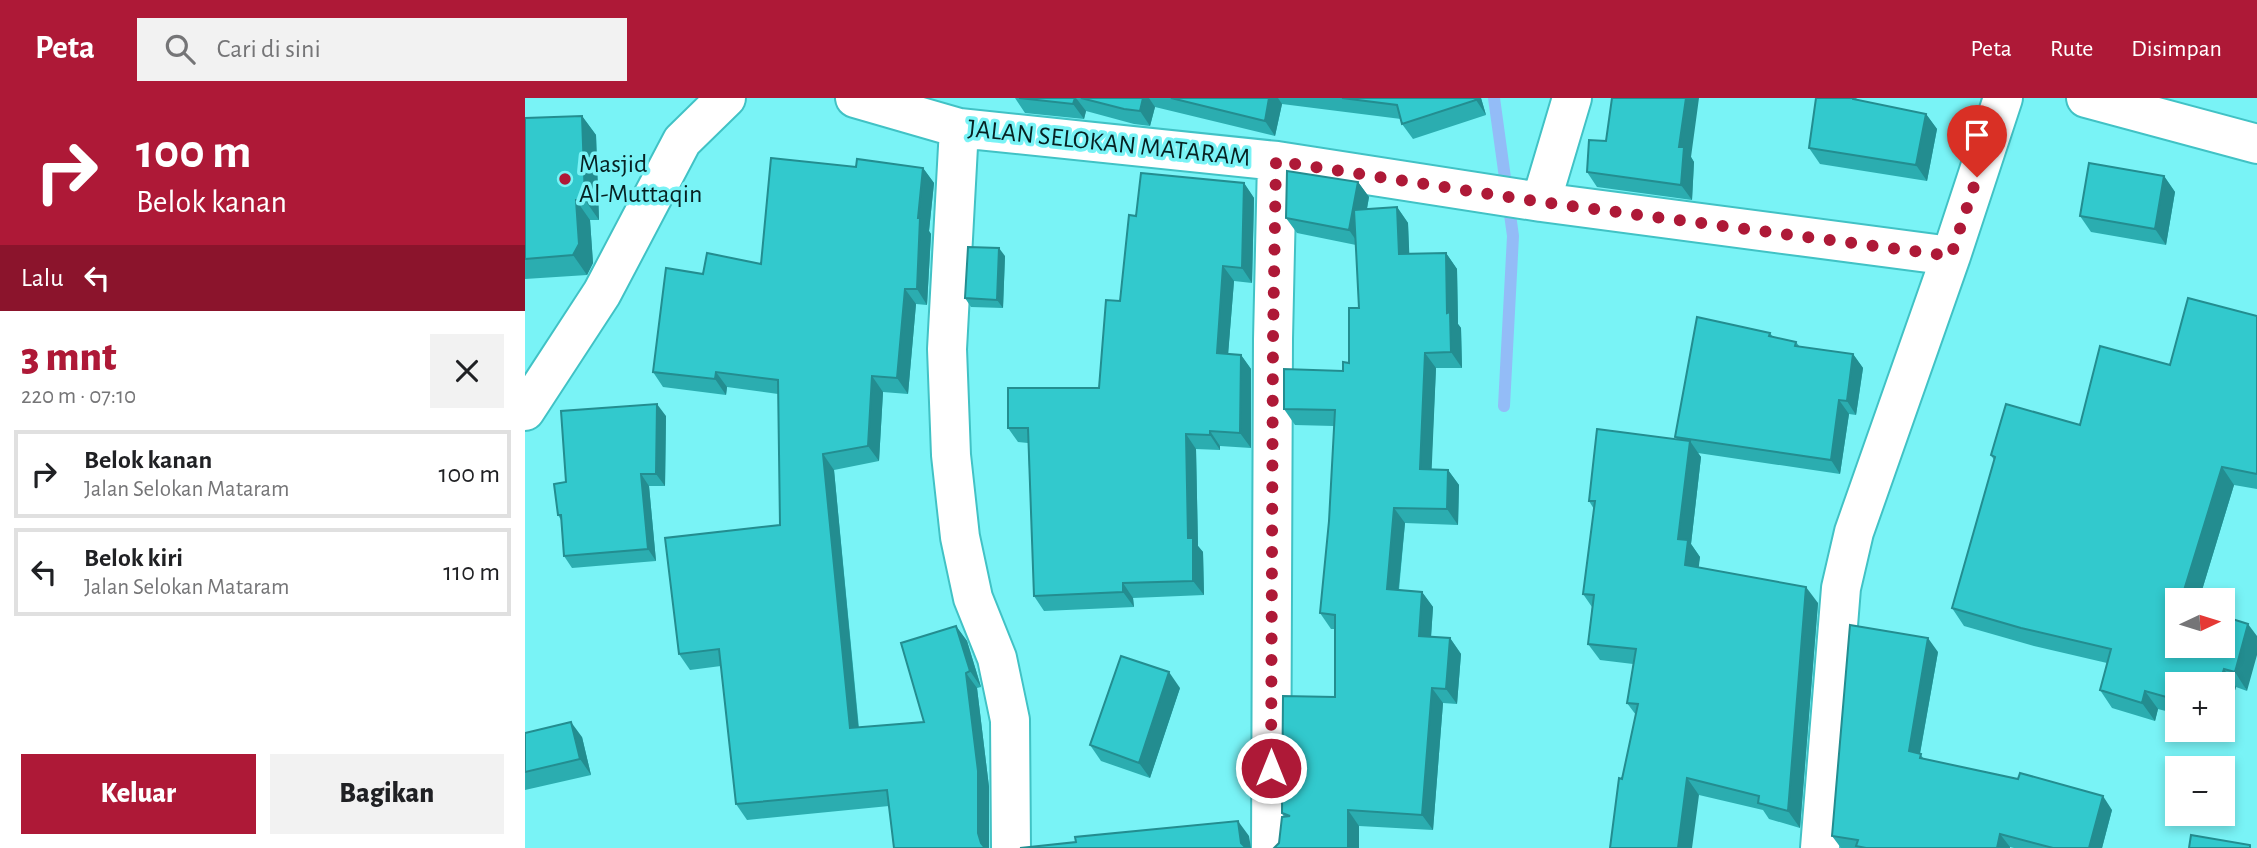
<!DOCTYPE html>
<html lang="id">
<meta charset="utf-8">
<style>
body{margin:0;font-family:"Alegreya Sans",sans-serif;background:#f2f2f2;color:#202124;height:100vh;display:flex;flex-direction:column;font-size:26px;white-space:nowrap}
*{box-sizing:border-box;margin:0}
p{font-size:23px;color:#757577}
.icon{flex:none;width:38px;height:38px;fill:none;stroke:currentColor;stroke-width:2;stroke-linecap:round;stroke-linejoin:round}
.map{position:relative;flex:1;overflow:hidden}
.panel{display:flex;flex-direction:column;background:#fff;width:525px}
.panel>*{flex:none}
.hud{background:#ae1937;color:#fff;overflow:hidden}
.needle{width:46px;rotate:86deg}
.controls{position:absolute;left:1640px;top:490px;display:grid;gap:14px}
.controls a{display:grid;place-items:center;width:70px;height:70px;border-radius:0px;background:#fff;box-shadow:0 4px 10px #0003;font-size:35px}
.pin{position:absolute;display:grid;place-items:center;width:60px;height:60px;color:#fff;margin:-72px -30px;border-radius:50% 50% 50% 0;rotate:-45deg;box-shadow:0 0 7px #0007}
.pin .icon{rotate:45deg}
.me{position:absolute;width:77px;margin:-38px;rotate:0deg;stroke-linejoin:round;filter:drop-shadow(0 0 5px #0008)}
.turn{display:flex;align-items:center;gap:24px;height:147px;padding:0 21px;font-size:32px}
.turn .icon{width:91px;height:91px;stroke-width:2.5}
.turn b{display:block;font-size:49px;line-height:60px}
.then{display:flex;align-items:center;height:66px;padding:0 21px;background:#0003;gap:14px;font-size:26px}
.round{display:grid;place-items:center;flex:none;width:74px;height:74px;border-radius:0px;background:#f2f2f2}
.summary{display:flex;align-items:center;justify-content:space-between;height:119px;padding:0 21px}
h1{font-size:42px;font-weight:800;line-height:52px;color:#ae1937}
.action{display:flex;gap:14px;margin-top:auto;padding:14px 21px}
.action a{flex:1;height:80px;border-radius:0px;background:#ae1937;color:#fff;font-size:28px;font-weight:800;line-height:80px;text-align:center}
.action a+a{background:#f2f2f2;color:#202124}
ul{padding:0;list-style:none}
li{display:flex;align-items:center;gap:21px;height:88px;margin:0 14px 10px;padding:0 7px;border:4px solid #e0e0e0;border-radius:0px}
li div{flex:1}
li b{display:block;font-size:26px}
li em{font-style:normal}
header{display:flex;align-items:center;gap:42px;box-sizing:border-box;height:98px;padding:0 35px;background:#ae1937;color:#fff}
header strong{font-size:33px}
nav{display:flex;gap:38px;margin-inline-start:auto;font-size:24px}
.search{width:490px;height:63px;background:#f2f2f2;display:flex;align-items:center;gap:18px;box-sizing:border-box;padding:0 24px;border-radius:0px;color:#757577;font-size:26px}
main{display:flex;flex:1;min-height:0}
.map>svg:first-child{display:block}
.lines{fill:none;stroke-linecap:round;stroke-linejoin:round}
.stream{stroke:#93bcf7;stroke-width:12}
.minor-casing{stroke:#41c2c5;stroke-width:42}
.minor{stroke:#fff;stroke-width:38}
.wall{fill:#2badb0}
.shaded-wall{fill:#238d90}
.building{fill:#32c9cd;stroke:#238d90;stroke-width:2}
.route{stroke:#ae1937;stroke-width:12;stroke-dasharray:0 21.6}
.poi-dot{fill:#ae1937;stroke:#79f3f6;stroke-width:2.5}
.labels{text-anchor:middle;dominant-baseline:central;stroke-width:7;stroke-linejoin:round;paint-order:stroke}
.street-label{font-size:26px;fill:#062122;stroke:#79f3f6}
.poi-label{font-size:26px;fill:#062122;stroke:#79f3f6;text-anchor:start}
</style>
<header>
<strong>Peta</strong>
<div class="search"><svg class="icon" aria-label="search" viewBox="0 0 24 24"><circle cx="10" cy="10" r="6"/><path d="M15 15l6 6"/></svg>Cari di sini</div>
<nav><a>Peta</a><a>Rute</a><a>Disimpan</a></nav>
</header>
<main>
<section class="panel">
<div class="hud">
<div class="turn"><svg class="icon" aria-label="right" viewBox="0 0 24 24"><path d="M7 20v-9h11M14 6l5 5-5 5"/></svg><div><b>100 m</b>Belok kanan</div></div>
<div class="then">Lalu<svg class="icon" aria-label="left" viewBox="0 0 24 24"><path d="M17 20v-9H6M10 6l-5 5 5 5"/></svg></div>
</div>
<div class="summary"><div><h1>3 mnt</h1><p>220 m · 07:10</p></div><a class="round"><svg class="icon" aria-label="close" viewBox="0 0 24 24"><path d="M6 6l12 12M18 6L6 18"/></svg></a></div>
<ul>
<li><svg class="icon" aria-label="right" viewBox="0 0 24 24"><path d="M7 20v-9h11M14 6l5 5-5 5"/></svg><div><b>Belok kanan</b><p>Jalan Selokan Mataram</p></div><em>100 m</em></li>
<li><svg class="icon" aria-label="left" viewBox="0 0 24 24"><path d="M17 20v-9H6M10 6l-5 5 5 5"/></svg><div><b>Belok kiri</b><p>Jalan Selokan Mataram</p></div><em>110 m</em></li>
</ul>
<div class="action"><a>Keluar</a><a>Bagikan</a></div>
</section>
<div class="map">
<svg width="1732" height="750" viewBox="0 0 1732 750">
<rect width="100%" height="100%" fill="#79f3f6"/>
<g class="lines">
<path class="stream" d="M969,0L988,138L979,308"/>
<defs>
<path id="minor" d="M330,0L434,30L752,63L1016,104L1426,158L1478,0
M1561,0L1732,46
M434,30L422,251L426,357L435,439L448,500L472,560L485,622L486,750
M1016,104L1047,0
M0,313L77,195L157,43L201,0
M746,750L748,241L752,63
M1295,750L1316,490L1329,434L1426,158"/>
</defs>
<use href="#minor" class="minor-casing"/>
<use href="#minor" class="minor"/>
</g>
<path class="wall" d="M490,0H956L961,17L888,41L877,26L876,21L757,6L750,38L630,9L625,28L609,26L561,13L559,21L500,15Z
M1291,0H1331L1333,2L1401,16L1412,31L1402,83L1295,66L1284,50Z
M57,18L71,37L74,122H65L68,165L62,177L0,181V20Z
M1081,43L1166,59L1169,64L1167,102L1072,89L1062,74Z
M331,69L398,70L409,85L404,133L406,136L402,207L391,206L383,296L358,294L354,363L309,372L334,630L399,624L431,528L442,543L456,589L452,590L464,689V750H369L364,708L222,722L211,706L196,568L165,572L154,556L255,427L253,296L202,289L201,297L138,289L128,274L178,176L236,166Z
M1639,78L1650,94L1641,147L1566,134L1555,118Z
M833,84L844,99L842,111L872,109L883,125L884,156L921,155L932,171L933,226L936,230L937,270H911L906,372H923L934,387L933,427L880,425L874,492L897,494L908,509L906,539L925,540L936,556L932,606L918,605L908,732L834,728L754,745L759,719L757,715L810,599V531H806L795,515L804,423L809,328L770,327L759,311L818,273L824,265L834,210L831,147L772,135L761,120Z
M719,85L729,100L727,185L709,183L703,256L716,257L726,271V350L695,348V352L671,351L673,448L678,454L679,497L608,500L609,509L519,513L509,498L503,345L493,344L483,330L574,290L595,203L611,118Z
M480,158L478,210L446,209L440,200Z
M1732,218V391L1709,387L1674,502H1652L1698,548L1722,593L1711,589L1699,630H1698V586H1652V616L1633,611L1630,623L1587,610L1575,592L1582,565L1509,548L1439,528L1427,510L1469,362L1466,357L1555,327L1645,267Z
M1245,235L1248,239L1271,244L1275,249L1328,256L1338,270L1331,317L1324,316L1315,376L1173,355L1176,359L1166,446L1175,459L1173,469L1293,505L1275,730L1244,721L1238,712L1174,697L1097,681L1111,617L1102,605L1108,566L1075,562L1063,546L1067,509L1058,496L1069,411L1064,403L1152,341L1150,339Z
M141,318L140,388H124L131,463L47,470L39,458L36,422L33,417L41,384Z
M1413,554L1395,656L1399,661L1587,712L1577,750H1489L1485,749V750H1316L1307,738Z
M655,590L625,680L576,663L565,647Z
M0,635L57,639L66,677L0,692Z"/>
<path class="shaded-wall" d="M550,0H551L561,13L559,21L548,6Z
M618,0H624L630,9L625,28L615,13Z
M744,0H753L757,6L750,38L740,23Z
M950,0H956L961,17L951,2Z
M1161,0H1174L1166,59L1169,64L1167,102L1156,87L1154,49Z
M1401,16L1412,31L1402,83L1391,67Z
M57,18L71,37L74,122L60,102Z
M398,70L409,85L404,133L406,136L402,207L392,191L393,120Z
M1639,78L1650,94L1641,147L1630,131Z
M833,84L844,99L835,148L824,132Z
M719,85L729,100L727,185L717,170Z
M51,102L65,122L68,165L62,177L48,157Z
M872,109L883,125L885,172L874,156Z
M474,150L480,158L478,210L472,202Z
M921,155L932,171L933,226L936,230L937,270L926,254L922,215Z
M698,168L709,183L702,270L692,255Z
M380,191L391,206L383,296L372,280Z
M900,255L911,270L906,387L895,371Z
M1328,256L1338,270L1331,317L1322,303Z
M716,257L726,271V350L715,335Z
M191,274L202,289L201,297L190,281Z
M347,278L358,294L354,363L343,348Z
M1314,302L1324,316L1315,376L1306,362Z
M132,306L141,318L140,388L131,376Z
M685,333L695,348V352L685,337Z
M661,336L671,351L673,448L678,454L679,497L668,483L663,440Z
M1165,343L1176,359L1166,446L1175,459L1172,483L1160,467L1153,441Z
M298,356L309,372L335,646L325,630Z
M1697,369L1709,387L1674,502H1656Z
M923,372L934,387L933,427L922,411Z
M116,376L124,388L131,463L123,451Z
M869,410L880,425L872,506L862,491Z
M598,485L608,500L609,509L598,494Z
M1281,489L1293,505L1275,730L1263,713Z
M897,494L908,509L905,554L894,538Z
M1723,526L1732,538V557L1722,593L1710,574Z
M431,528L442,543L456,589L445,573Z
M925,540L936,556L932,606L921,591Z
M1403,540L1413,554L1393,666L1384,653Z
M1699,571L1711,589L1699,630L1698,628V586H1694Z
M644,574L655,590L625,680L614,665Z
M441,575L452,590L464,689V750H460L456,745L453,735Z
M907,590L918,605L908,732L897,717Z
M1620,593L1633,611L1630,623L1617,605Z
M46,624L57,639L66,677L55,661Z
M1162,680L1174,697L1167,750H1153Z
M1578,698L1587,712L1577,750H1564Z
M823,712L834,728V750H823Z
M713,723L724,738L726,750H720L716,745Z
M1475,736L1485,749V750H1472Z"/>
<path class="building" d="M494,0H550L548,6Z
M556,0H618L615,13L599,11Z
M646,0H744L740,23Z
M817,0H950L951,2L877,26L872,7Z
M1087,0H1161L1154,49H1159L1156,87L1062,74L1064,42L1081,43Z
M1291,0H1328V1L1401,16L1391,67L1284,50Z
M57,18L60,102H51L54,146L48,157L0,161V20Z
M246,60L331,69L332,61L398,70L393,120H395L392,191H380L372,280L347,278L343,348L298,356L325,630L399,624L376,545L431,528L445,573L441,575L453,673V735L456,745L460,750H369L362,692L211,706L194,551L154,556L140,440L255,427L253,282L191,274L190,281L128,274L141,170L178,176L182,155L236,166Z
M1564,65L1639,78L1630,131L1555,118Z
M762,73L833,84L824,132L761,120Z
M616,75L719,85L717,170L698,168L692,255L716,257L715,335L685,333V337L661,336L663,440H668V483L598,485V494L509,498L503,330H483V290H574L581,202L595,203L604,117L611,118Z
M872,109L874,156L921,155L922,215L925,214L926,254L900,255L895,371L923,372L922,411L869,410L862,491L897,494L894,538L925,540L921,591L907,590L897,717L823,712V750H749L754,745L757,719L765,718L757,715L758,598L810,599V517L795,515L804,423L810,312L759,311V271L818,273V264L824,265V210H834L829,112Z
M443,149L474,150L472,202L440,200Z
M1663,200L1732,218V376L1697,369L1656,502H1652V548H1698V518L1723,526L1710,574L1699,571L1694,586H1652V602L1620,593L1617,605L1575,592L1586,551L1496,530L1427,510L1470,359L1466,357L1481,306L1555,327L1575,248L1645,267Z
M1172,219L1245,235L1244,238L1271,244L1270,248L1328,256L1322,303L1314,302L1306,362L1150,339Z
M132,306L131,376H116L123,451L39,458L36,417H33L29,386L41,384L36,313Z
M1072,331L1165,343L1153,441L1163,442L1160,467L1281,489L1263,713L1233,705L1234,698L1162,680L1153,750H1085L1094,680L1097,681L1113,606L1102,605L1111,551L1063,546L1069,497L1058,496L1070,403H1064Z
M1325,527L1403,540L1384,653L1396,656L1395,660L1493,681L1495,675L1578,698L1564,750H1528L1475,736L1472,750H1341L1331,748L1333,742L1307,738Z
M596,558L644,574L614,665L565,647Z
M46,624L55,661L0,674V635Z
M713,723L716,745L721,750H495L551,744L550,739Z
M1666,737L1725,747V750H1664Z"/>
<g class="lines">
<path class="route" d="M746,670L748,241L751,63L1016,104L1426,158L1452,79"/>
</g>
<circle class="poi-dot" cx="40" cy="81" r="7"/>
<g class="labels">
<g class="street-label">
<text transform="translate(584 45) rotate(6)">JALAN SELOKAN MATARAM</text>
</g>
<g class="poi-label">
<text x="54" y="66">Masjid<tspan x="54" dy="30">Al-Muttaqin</tspan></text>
</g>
</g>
</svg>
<div class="controls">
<a><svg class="needle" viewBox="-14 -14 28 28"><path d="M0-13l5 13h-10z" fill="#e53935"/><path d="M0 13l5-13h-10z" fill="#757577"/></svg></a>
<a>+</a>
<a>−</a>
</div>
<div class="pin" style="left:1452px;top:79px;background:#d93025"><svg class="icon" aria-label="arrive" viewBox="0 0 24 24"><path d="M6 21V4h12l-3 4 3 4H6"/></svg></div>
<svg class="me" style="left:746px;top:670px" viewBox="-20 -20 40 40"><circle r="17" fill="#ae1937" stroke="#fff" stroke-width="3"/><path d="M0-11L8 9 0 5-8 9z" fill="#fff"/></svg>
</div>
</main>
